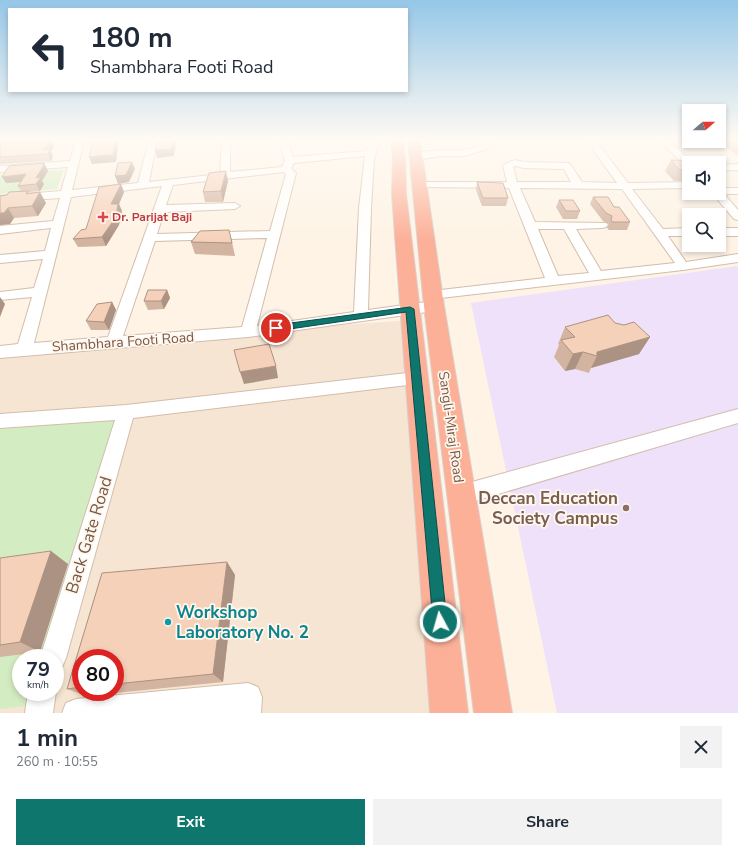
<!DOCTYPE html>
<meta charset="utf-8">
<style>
body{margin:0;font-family:"Nunito Sans",sans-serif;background:#f2f2f3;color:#1f2937;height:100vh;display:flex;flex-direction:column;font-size:15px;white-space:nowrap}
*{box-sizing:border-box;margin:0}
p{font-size:13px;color:#747a83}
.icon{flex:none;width:22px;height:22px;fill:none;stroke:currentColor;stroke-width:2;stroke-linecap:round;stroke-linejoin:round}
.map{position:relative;height:713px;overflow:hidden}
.side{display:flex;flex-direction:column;background:#fff;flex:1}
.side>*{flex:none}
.top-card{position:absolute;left:8px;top:8px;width:400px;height:84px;border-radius:0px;box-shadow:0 2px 6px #0003;background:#fff;color:#1f2937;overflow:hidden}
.needle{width:26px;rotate:70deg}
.controls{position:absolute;left:682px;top:104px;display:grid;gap:8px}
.controls a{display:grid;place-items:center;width:44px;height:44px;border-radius:0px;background:#fff;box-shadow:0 2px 6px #0003;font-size:20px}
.speed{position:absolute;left:12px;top:649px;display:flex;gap:8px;font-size:20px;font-weight:700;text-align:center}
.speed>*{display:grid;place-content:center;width:52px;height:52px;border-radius:50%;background:#fff;box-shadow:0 2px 6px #0003;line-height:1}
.speed small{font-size:10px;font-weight:400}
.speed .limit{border:6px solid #d22;background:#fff;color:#111}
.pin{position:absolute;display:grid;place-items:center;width:34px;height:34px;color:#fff;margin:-17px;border:2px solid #fff;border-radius:50%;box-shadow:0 1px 4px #0007}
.me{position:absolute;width:44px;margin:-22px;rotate:354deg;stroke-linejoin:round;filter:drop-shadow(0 0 3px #0008)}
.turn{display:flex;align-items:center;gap:14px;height:84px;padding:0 16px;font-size:18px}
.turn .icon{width:52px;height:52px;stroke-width:2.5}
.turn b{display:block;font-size:28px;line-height:34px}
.round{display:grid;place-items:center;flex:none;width:42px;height:42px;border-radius:0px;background:#f2f2f3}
.summary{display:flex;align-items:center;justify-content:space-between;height:68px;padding:0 16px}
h1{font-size:24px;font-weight:700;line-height:30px}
.cta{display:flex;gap:8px;margin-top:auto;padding:8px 16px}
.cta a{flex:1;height:46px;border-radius:0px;background:#0f766e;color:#fff;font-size:16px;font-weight:700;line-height:46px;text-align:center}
.cta a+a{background:#f2f2f3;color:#1f2937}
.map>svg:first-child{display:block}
.residential{fill:#f6e5d2;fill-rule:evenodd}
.education{fill:#f0e1fa}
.green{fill:#d4ecc2}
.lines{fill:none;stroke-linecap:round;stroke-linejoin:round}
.minor-casing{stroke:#d2bdac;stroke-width:2}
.major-casing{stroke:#d9d0cc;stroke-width:2}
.highway-casing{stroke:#d9d0cc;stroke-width:2}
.minor{fill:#fff;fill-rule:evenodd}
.major{fill:#ffd79a;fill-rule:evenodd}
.highway{fill:#fcb098;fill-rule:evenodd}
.wall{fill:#d3b4a0;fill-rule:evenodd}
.shaded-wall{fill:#ac9282}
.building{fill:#f5d1ba;stroke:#ac9282}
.route{fill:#0f766e;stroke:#0a4d48}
.health-dot{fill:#e0444e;stroke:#fff7ec;stroke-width:1.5}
.education-dot{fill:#8d6e63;stroke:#fff7ec;stroke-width:1.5}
.culture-dot{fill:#0f9aa8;stroke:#fff7ec;stroke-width:1.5}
.labels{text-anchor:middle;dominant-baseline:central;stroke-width:3.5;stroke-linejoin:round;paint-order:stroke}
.far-health-label{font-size:12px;font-weight:bold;fill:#be3a42;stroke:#fff7ec;text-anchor:start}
.street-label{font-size:14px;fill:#785848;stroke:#fff7ec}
.near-education-label{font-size:17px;font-weight:bold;fill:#785e54;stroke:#fff7ec;text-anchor:end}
.near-street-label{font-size:17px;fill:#785848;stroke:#fff7ec}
.near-culture-label{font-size:17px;font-weight:bold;fill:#0d838f;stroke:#fff7ec;text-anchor:start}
</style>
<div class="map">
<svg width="738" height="713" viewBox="0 0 738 713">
<rect width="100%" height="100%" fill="#fef3e5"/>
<path class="residential" d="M411,320L449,713H0V350ZM21,658H55V692H21ZM81,658H115V692H81Z"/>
<path class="education" d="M738,266V713H557L471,303Z"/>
<path class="green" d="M64,170L57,189L0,194V174Z
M115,419L42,658H21V692H31L27,706L0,709V429Z"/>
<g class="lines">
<defs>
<path id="minor" d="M46,140L84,141L72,190L138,183L149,140H157L149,182L220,174L222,140H230V172L282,167L285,160L278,140H287L293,157L367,151L370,140H379L374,160L371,208L368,310L434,301L439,303L441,306L439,309L434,311L248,337L0,358V346L18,344L32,297L0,300V292L34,288L43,259L0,263V255L45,251L51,228L0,234V226L53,221L60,198L0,202V196L61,191L68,167L0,172V166L70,161L75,144L0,149V143ZM365,156L359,208L354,312L257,326L296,173L291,168L294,163ZM284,172L286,174L270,231L157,234L164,212L235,209L240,206L235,203L166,205L173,185ZM162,186L108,337L34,343L71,197ZM267,238L242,327L123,336L155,241Z
M484,140H493L490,148L464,156H440L417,160L412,157C421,148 450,151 462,150C469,150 476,146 483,144Z
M586,140H595L628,183L689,182V188L632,189L663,229L689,228V236H668L686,262L738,254V262L683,270L432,299L427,298L425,295L427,292L432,291L545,278L509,188L418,187L414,186L413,184L414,182H507L503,166L505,164L515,160L523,162L567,163L570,164L582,182L617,183ZM516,166L523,168L564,169L571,182H517L513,167ZM520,188L622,189L675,263L601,271L576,229L602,228L606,227L608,225L606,223L535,222ZM538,229H564L589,273L558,276Z
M659,140H669L692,163H689V168L686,167Z
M738,164V170L719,171V165Z
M719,188H738V194H724L738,210V220L734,219L712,193H719Z
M719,228H738V236H719Z
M416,372L422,374L424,378L422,382L416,384L133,418L66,658L62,667L55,670V658H40L115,420L0,428V414L126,405Z
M738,409V423L461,505L454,502L451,495L454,488L461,485Z
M248,683L258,687L262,697L261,713H62L66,703L76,699Z
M55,691L56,692L53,713H25L28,692H55Z"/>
<path id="major" d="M75,140H93C89,145 79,145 75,140Z"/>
<path id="highway" d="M391,140H403L405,158L406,194L468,713H430L392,194L393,158Z
M408,140H420L444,306L512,713H474L424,306Z"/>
</defs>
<use href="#minor" class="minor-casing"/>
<use href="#major" class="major-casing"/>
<use href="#highway" class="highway-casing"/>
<use href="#minor" class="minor"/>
<use href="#major" class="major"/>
<use href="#highway" class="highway"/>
</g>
<path class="wall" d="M51,140L54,147L51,151L53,156L51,161L0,164V144Z
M719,140H738V156L719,141Z
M671,160L689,163V181H674L665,171Z
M44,163L48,171L42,181L44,184L40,191L29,192V193L46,203L38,216L14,218L10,224L0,225V196L7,195L21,191L18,186L21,182L6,183Z
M228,181L223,202H205L203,192Z
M477,182L508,198L506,206H482L476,190Z
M124,192L119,204L122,211L119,225L106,246L78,247L73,239L86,229Z
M593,197L614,207L630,222L627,230H609L607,228L609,224L603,221L590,204Z
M559,200L580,211L577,219H563L556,207Z
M191,242H232L235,256L195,254Z
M167,290L170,298L164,309L148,310L144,301Z
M112,302L116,310L109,330H91L86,321Z
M615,323L650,337L639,354L591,368L589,373L575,369L565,371L554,357L559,345L558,344L565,327Z
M0,558L68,564L40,652L0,657Z
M227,562L235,575L223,682L86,696L67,689L102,573ZM81,658H115V692H81Z"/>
<path class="shaded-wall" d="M51,140L54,147L51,151L53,156L51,161L48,154L43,150Z
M115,140H119L116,162L92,164L89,157Z
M173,140H175L176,144L174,156L157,158L155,150Z
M132,162L135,169L129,182L118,184L115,176Z
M44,163L48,171L42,181L44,184L40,191L36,184V178Z
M226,171L228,181L223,202L221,191Z
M26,174L30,181L6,183L2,177Z
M121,184L124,192L119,204L122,211L119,225L106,246L102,237L111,204Z
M40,192L46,203L38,216L32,206Z
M8,208L14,218L10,224L0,225V213Z
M167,290L170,298L164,309L161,301Z
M0,297L5,304L0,317Z
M112,302L116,310L109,330L104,322Z
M650,337L639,354L591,368L597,356V352Z
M583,352L575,369L565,371L573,354Z
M276,366L278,378L244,384L240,372Z
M51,551L68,564L40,652L20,642Z
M227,562L235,575L223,682L213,674Z"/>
<path class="building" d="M51,140L43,150L50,149L48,154L0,157V144Z
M93,140H115L113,155L89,157Z
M157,140H173L171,149L155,150Z
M671,160L695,161L698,163H689V169L679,170Z
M132,162L126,175L115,176L118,163Z
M44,163L43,165H44L36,178L41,177L36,184L18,186L26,174L2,177L9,166Z
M226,171L221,191L203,192L209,173Z
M477,182L503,183L508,198H483Z
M121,184L111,204H118L116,217L102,237L73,239L81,230L86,229L99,187Z
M28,191L26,194L40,192L32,206L8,208L4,213H0V196L7,195L9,192Z
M593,197H608L614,207H619L630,222H612L611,220L612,216L606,213Z
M559,200H573L580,211H566Z
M229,230L232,243L191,242L200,231Z
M148,290H167L161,301H144Z
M112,302L104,322L86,321L97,304Z
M608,315L615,323L624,325L634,322L650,337L597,352V356L583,352L573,354L561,340L575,337L565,327Z
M269,344L276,366L240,372L234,350Z
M51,551L20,642L0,645V558Z
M227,562L213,674L115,684V658H81V687L67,689L102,573Z"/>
<linearGradient id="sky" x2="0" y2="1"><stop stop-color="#95c7e8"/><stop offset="0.58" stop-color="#fffaf3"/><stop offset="1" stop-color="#fffaf3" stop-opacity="0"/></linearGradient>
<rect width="738" height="240" fill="url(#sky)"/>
<path class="route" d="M410,307L414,309L447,622L445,627L440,629L435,627L433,622L406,312L276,331L272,328L276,325Z"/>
<path class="health-dot" d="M101 211h4v4h4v4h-4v4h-4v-4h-4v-4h4z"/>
<circle class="education-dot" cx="626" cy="508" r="4"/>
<circle class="culture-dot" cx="168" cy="622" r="4"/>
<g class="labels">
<g class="far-health-label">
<text x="112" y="217">Dr. Parijat Baji</text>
</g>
<g class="street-label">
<text transform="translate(123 342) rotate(-4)">Shambhara Footi Road</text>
<text transform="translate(451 427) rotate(82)">Sangli-Miraj Road</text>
</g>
<g class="near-education-label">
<text x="618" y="498">Deccan Education<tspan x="618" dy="20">Society Campus</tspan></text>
</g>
<g class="near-street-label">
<text transform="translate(89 535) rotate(-73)">Back Gate Road</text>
</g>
<g class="near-culture-label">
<text x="176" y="612">Workshop<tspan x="176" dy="20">Laboratory No. 2</tspan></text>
</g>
</g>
</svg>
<div class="controls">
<a><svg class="needle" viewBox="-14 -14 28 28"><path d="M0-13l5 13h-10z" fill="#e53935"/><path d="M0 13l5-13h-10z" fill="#747a83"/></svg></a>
<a><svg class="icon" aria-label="sound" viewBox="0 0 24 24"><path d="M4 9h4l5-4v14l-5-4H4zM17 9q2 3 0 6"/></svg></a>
<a><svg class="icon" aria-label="search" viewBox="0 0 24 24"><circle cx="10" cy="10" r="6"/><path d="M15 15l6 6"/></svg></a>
</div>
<div class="speed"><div>79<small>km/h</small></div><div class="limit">80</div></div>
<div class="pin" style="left:276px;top:328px;background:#d93025"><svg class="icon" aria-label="arrive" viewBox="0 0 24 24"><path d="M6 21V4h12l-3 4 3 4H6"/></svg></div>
<svg class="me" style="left:440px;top:622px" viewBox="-20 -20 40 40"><circle r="17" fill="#0f766e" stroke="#fff" stroke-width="3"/><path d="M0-11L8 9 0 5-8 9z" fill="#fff"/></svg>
<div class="top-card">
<div class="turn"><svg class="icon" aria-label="left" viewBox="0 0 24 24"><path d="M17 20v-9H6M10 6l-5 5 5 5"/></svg><div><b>180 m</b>Shambhara Footi Road</div></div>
</div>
</div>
<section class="side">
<div class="summary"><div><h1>1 min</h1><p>260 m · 10:55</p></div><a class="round"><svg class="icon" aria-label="close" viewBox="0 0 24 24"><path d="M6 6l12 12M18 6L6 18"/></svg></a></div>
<div class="cta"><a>Exit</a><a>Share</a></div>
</section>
